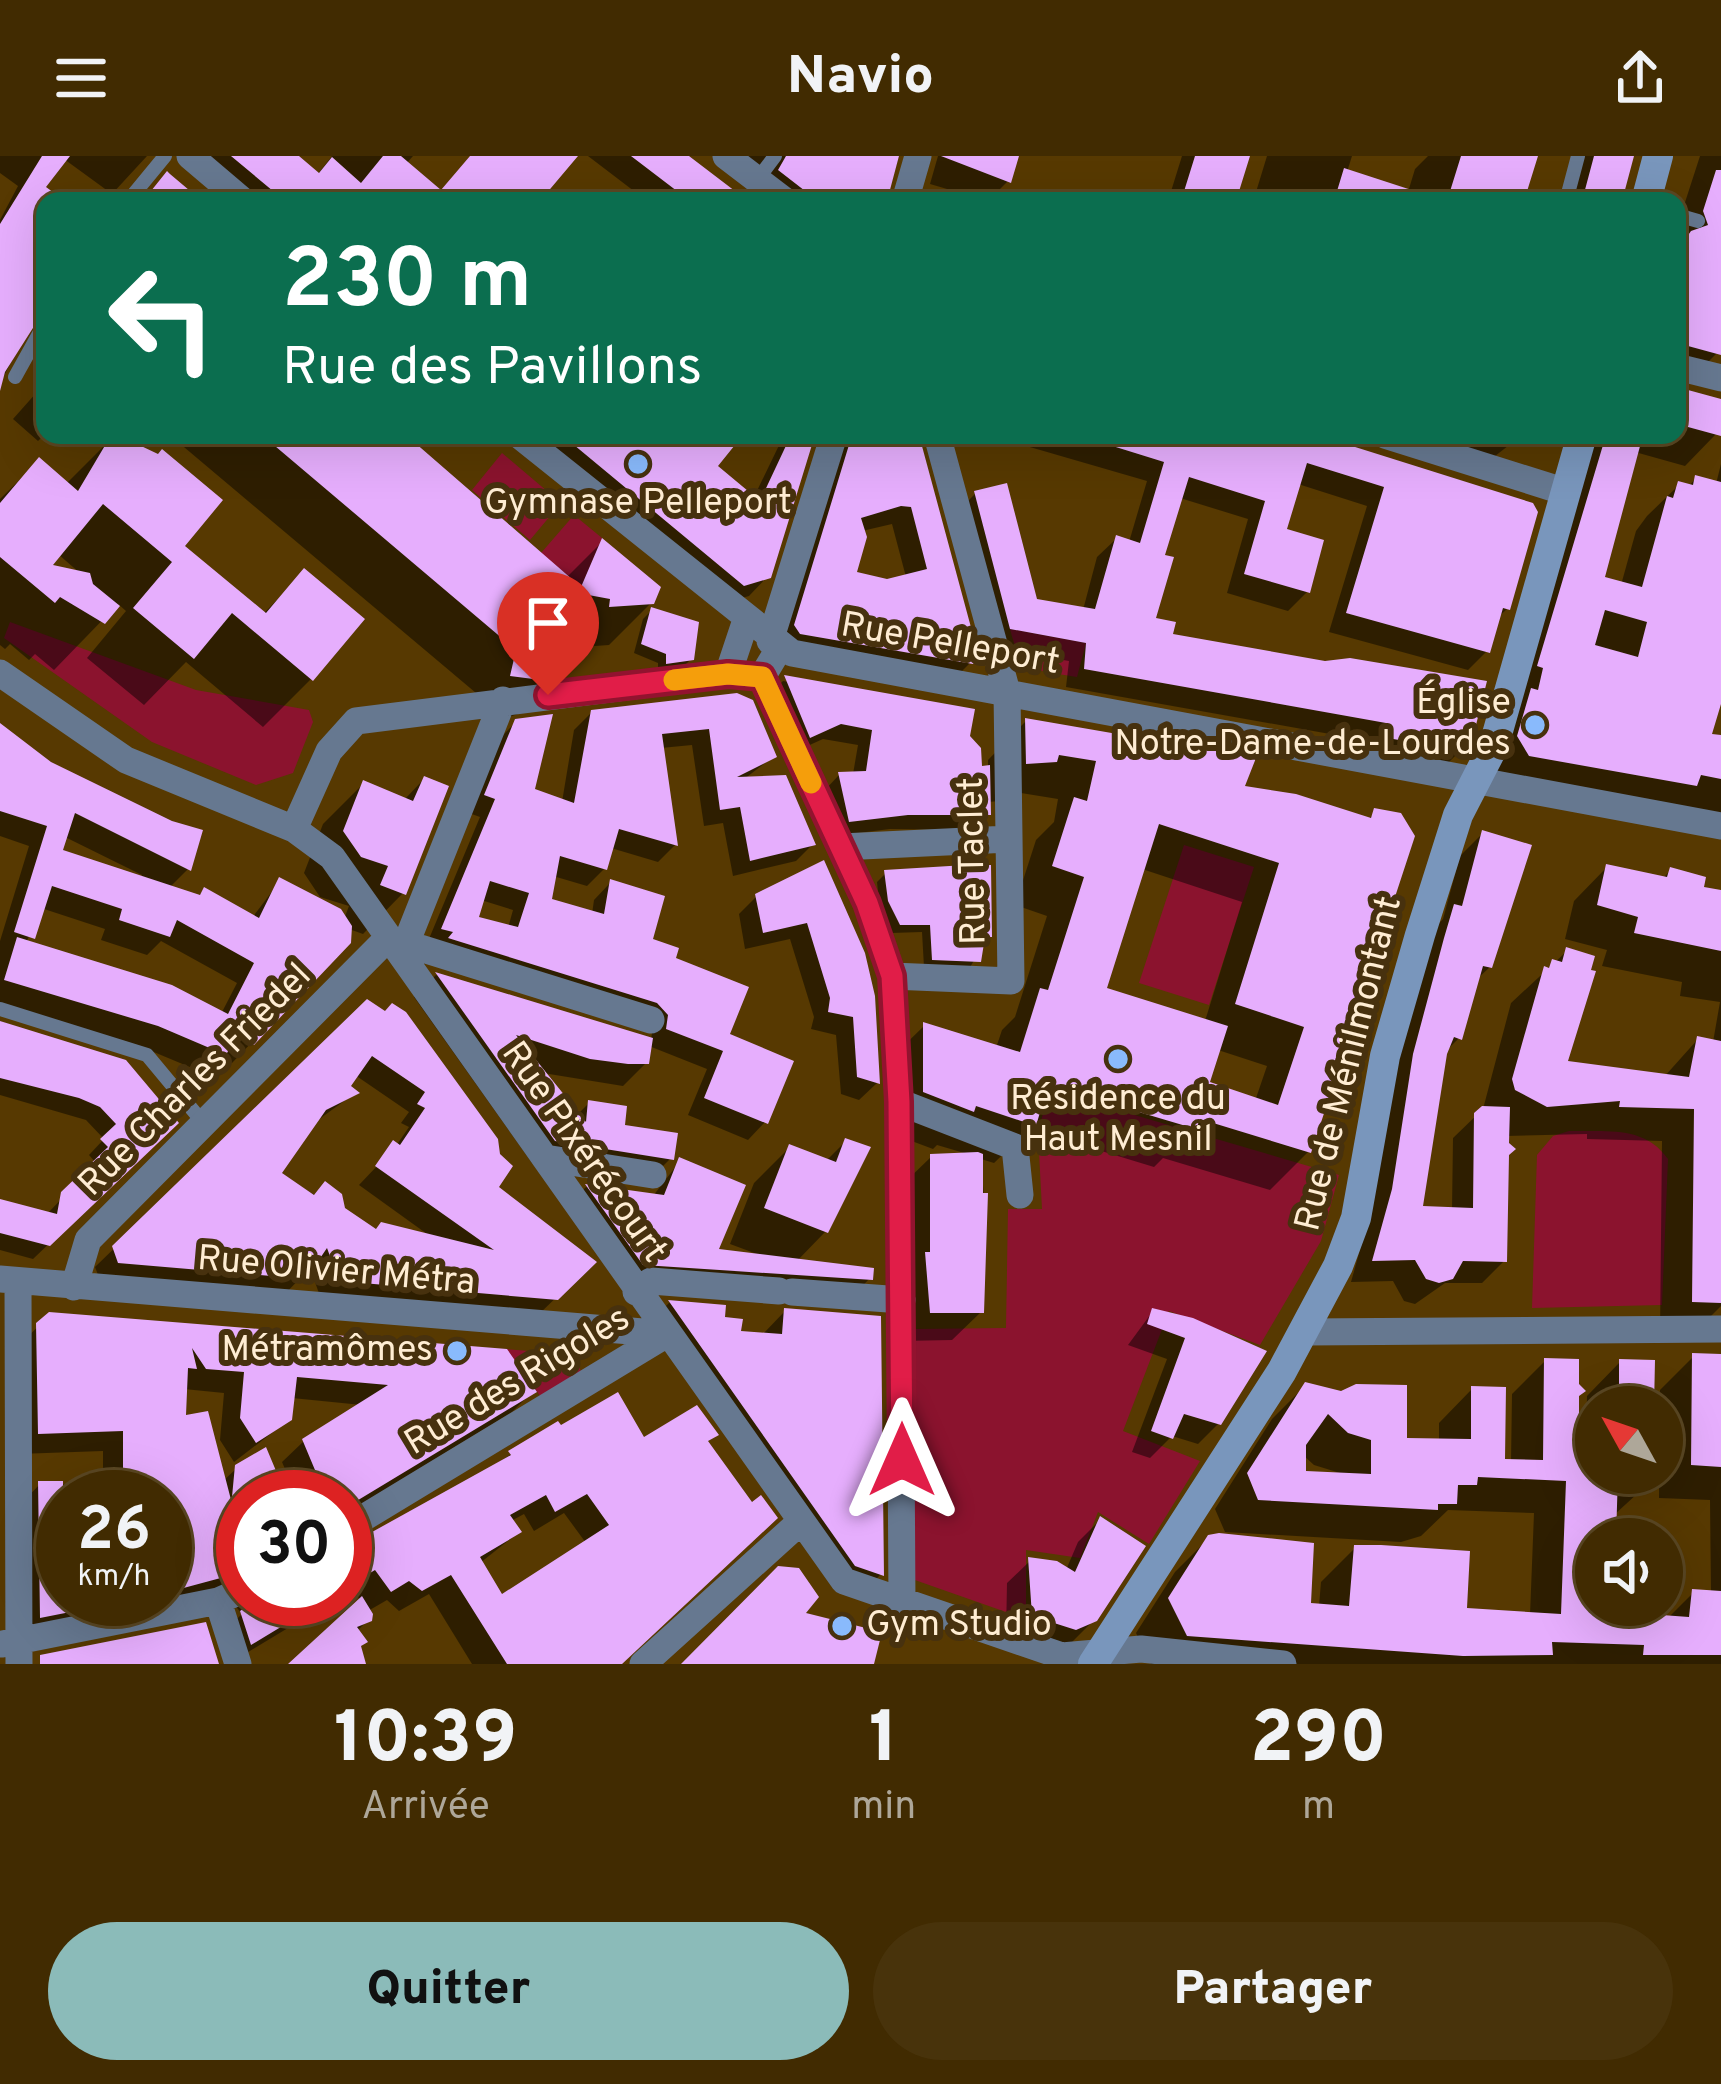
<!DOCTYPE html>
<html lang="fr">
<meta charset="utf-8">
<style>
body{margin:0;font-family:Overpass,sans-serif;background:#48330b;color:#f1f3f6;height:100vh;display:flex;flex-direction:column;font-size:45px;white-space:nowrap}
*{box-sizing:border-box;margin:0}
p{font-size:39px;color:#aea799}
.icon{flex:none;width:66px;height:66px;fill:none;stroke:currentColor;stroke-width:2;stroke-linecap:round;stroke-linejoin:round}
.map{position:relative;height:1508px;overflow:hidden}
.panel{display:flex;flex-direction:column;background:#412b01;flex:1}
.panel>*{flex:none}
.top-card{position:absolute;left:36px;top:36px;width:1650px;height:252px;border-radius:24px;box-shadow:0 12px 48px #0002,0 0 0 3px #5a4723;background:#0b6e4f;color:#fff;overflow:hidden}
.needle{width:78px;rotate:310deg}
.buttons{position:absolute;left:1575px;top:1230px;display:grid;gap:24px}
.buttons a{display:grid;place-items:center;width:108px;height:108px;border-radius:50%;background:#412b01;box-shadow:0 12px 48px #0002,0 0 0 3px #5a4723;font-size:60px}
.speed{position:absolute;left:36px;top:1314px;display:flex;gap:24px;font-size:60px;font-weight:700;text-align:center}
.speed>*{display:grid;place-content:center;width:156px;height:156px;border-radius:50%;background:#412b01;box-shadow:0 12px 48px #0002,0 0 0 3px #5a4723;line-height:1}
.speed small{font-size:30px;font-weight:400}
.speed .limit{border:18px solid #d22;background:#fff;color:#111}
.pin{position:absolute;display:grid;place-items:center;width:102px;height:102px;color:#fff;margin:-123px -51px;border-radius:50% 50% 50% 0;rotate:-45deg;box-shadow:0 0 12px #0007}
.pin .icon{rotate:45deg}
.me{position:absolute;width:132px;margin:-66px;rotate:0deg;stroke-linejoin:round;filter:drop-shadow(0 0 9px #0008)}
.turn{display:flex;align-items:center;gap:42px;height:252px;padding:0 48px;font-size:54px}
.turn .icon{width:156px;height:156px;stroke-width:2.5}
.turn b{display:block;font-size:84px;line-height:102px}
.eta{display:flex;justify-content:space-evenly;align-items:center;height:204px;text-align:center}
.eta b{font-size:72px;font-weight:800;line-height:84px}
.action{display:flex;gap:24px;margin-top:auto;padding:24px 48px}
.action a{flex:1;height:138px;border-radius:72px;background:#8bbbb9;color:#111;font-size:48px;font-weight:800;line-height:138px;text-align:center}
.action a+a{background:#48330b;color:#f1f3f6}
header{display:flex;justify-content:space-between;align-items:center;height:156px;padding:0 48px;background:#412b01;font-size:54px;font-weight:800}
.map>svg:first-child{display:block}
.green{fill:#8b132e}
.shadow{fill:#0007;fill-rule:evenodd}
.building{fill:#e6aefd;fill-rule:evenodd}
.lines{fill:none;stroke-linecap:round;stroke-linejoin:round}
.lane{stroke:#667890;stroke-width:14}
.street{stroke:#667890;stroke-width:27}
.secondary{stroke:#7996bc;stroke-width:30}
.route-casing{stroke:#92132f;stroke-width:30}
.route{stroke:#e11d48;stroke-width:21}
.slow{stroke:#f59e0b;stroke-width:21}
.poi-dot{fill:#89bafc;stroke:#47310e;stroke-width:4.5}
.labels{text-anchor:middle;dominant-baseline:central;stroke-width:12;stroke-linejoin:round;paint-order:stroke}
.poi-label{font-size:36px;fill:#ffedd3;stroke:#47310e}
.street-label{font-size:36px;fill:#ffedd3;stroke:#47310e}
</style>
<header><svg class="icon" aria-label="menu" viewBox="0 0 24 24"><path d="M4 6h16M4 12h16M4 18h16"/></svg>Navio<svg class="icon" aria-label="share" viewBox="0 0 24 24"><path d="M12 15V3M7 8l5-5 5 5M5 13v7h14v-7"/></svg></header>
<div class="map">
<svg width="1721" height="1508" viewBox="0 0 1721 1508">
<rect width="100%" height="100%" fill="#573901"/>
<path class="green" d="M502,297L561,347L530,384L472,334Z
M574,359L602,382L581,431L541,397Z
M10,466L196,534L309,554L313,566L293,617L256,629L152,586L4,482Z
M1010,473L1086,487L1077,521C1035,514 1021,518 1010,473Z
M1184,689L1254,711L1209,849L1139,827Z
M1049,934L1339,1019L1321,1085L1260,1189L1169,1155L1123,1275L1200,1305L1149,1388L1098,1356L1080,1402L1026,1394V1463L912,1423L915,1173L1006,1172L1008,1053H1042L1038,977Z
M1569,975C1606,976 1644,969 1668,1003L1662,1149L1532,1152L1537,999L1553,980Z
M506,1193L576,1199L581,1216L541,1241Z"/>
<path class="shadow" d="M0,0H147L112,38L64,3L42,32L60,45H45V143L0,227V64L18,30L0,17Z
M194,0H295L317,19L332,0H413L406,8L440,37L471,0H574L536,45H246Z
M588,0H684L743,45H647Z
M715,0H899L886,45H774Z
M938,0H1016L1008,25L988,45L930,28Z
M1182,0H1247L1233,45H1168Z
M1267,0H1352L1347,16L1408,36L1415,13L1428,0H1535L1521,45H1284L1256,36Z
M1573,0H1631L1619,45H1561Z
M1700,0H1721V183L1717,197L1679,235L1721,246V261L1716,278L1685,310L1635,296L1601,423L1621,429L1636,375L1647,360L1679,329L1688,331L1696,322L1716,328L1721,308V537L1709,580L1721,582V659L1486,613L1585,279H1677V71Z
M45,227V278L38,285L13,263Z
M67,279H94L84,289Z
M180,279H399L566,422L602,386L652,446L609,489L567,492L561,515L518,558L496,565L476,537L178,286Z
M508,279H739L714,311L753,343L784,279H919L976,501L951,526L781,496L828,284L812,280L768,420L749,440L724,447ZM892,368L906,421L887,426L853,418L862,375Z
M988,279H1307L1531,349L1507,453L1496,463L1487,495L1468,514L1329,476L1367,350L1298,328L1283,375L1307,436L1288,455L1227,437L1248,363L1180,342L1161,400L1152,464L1169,481L1468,587L1448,607L1365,599L1369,585L1066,531L1069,505L992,492L956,357L975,338L1035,446L1083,454L1097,401L1116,383L1129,386L1147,325Z
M1380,279H1522L1481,311Z
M114,280L158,302L180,391L263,458L305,416L311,523L263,571L186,506L144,549L87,502L126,455L118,448L54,514L35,498L29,504L10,488L5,493L0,489V343L39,305L66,328ZM58,398L81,418L48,411Z
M652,454L691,503L682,512L658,515V507L634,497L643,463Z
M783,525L972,555L967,581L979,613H988V604L1026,565L1240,632L1368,664L1376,656L1309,995L1270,1034L1163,1002L1154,1011L1029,973L994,1007L981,1003L985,1055L981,1156L952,1184L902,1185V1029L931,1001L971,999L937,989L933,993L885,975V908L924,870L996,892L1002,874L1015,861L1047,760L1015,749L1036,684L1054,666L1058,643L1021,637L1015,644L987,646L988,658L972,674L890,673L834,680L824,635L839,619L853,618L858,589L823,583L794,596L768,540ZM1142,713L1242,746L1205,865L1104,834ZM1218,894L1267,910L1255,945L1207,928Z
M736,540L774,600L743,624L813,688L796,705L733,720L723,667L704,670L692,589L661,592L675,689L658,706L611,692L604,713L587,730L553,720L548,745L592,758L594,744L611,726L649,785L672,804L726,880L765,966L748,984L688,959L707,913L649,890L646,907L623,930L543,917L577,959L589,947L671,1002L648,1025L532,1007L414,841L436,819L651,884L652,877L640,864L426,790L480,661L469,657L498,584L516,566L531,635L562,646L574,574L592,556ZM481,744L513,754L508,772L475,763Z
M0,571L188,713L169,732L198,741L204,734L252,762L280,725L344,763L349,750L320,741L304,717L323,668L363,628L404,644L424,623L403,737L363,778L349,773L348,786L232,907L220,901L204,917L137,889L0,847V785L29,690L0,680ZM65,681L142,719L140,723L60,696ZM41,752L105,773L101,784L147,799L161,785L237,827L221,858L26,787Z
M1483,677L1490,811L1476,824L1459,882L1444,897L1419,1053L1452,1054L1453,982L1483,953L1511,847L1567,795L1564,908L1664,921L1698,883L1713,886L1720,846L1680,840L1682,826L1602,810L1607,794L1565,783L1574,745L1607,711L1662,723L1671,714L1701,734L1721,738V1150L1692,1179H1660L1662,985L1587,983V978L1506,980L1504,1105L1482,1127H1445L1415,1148L1404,1145L1393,1125L1351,1126L1370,1058L1391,923L1433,774L1443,763L1460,700Z
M822,708L877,927L859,944L841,938L836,879L811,873L814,861L790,783L745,793L739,758L757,740Z
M886,717L989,779L969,813L924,811L922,776L891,777L880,755L877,726Z
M367,847L384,858L495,1032L593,1106L537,1160L321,1143L310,1112L284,1139L100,1124L95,1111ZM355,919L409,956L401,967L409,971L396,990L359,1029L434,1083L376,1076L278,1017L314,967L355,937L347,931Z
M0,865L124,907L175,967L33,1103L0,1094V1046L47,1058L96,1007L89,999L104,983L86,964L0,939Z
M846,985L826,1075L796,1106L870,1122L850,1143L622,1129L567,1050L586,1031L653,1040L680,1005L715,1095L757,1098L730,1088L754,1027L790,991L826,1005Z
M669,1147L723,1152L722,1164L738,1178H763L785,1155L881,1418L859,1441L647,1169Z
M1153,1155L1192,1165L1219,1267L1198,1288L1172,1280L1150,1302L1132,1296L1167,1203L1128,1189Z
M50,1159L533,1235L512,1256L345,1358V1341H297L282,1306L304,1285L362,1249L292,1242L290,1263L234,1306L220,1284L224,1237L184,1233L183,1262L223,1325L237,1312L284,1341H243V1443H336L230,1507L220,1479L242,1458L224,1436L20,1481L19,1350L40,1328L103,1329V1295L18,1298L16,1192ZM63,1341H165V1443H63Z
M1694,1200L1721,1201V1508H1151L1136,1477L1175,1416L1209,1382L1308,1449L1319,1450L1321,1426L1355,1392L1464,1455L1530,1459L1534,1357L1448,1354L1421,1380L1401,1386L1225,1376L1215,1353L1272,1263L1306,1229L1404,1285L1439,1286V1267L1472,1233L1502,1306H1511L1512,1238L1545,1205L1576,1240V1291H1586L1587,1240L1620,1206L1651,1251H1596V1317H1650V1326L1614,1359L1613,1383H1596V1449L1668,1462L1694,1436L1711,1437L1710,1344L1659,1342L1660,1234ZM1303,1299L1314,1309L1340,1317L1303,1318Z
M557,1269L643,1285L715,1278L706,1287L613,1508H472L429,1438L399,1455L387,1444L368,1455L369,1463L357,1475L293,1508L361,1445L352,1433L345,1438V1392L424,1354ZM564,1357L586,1387L501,1442L480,1407L519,1376L511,1365L524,1358L534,1375Z
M1100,1364L1095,1463L1071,1487L1052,1495L1006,1479L1007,1427L1030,1405L1066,1414L1078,1386Z"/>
<path class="building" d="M42,0H70L46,31L65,45H45V153L5,216L0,235V68Z
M231,0H299L319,17L332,1L361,27L383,0H401L441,34L470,0H578L540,45H285Z
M631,0H689L748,45H690Z
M786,0H899L887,45H818L778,14Z
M941,0H1019L1011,27Z
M1195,0H1250L1236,45H1181Z
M1461,0H1538L1524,45H1447Z
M1594,0H1634L1622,45H1582Z
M1344,12L1433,41L1432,45H1334Z
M1716,14H1721V199L1677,187V95L1691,75L1708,69L1703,55Z
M167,15L170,18L202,45H143Z
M1677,231L1721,243V280L1677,268Z
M262,279H406L581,431L602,382L661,431L654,448L609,451L610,443L583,438L564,517L541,524L510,520L516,494Z
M562,279H743L718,310L760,345L791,279H815L771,422L744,430Z
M852,279H919L979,501L973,508L800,478L794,469ZM901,350L911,351L927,413L887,423L857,416L867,381L861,362Z
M1091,279H1317L1533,347L1538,356L1510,454L1503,452L1490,497L1346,457L1384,331L1307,307L1287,373L1324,384L1310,437L1244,418L1265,345L1189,321L1165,399L1174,401L1156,462L1176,466L1173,478L1325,505L1350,502L1487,525L1471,589L1461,595L1382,581L1386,567L1084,513L1086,487L1010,473L974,335L1007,327L1037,443L1095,453L1116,379L1140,387L1164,306L1090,283Z
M1606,279H1643L1605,421L1642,431L1667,340L1673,342L1678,325L1693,329L1695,319L1721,326V548L1712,578L1721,579V623L1701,619L1697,630L1529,600L1517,580L1531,532L1538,534L1543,512L1537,510ZM1605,454L1647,466L1638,501L1595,489Z
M120,280L158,298L162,293L223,344L185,390L266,457L304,412L365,463L313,525L232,457L194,503L133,452L172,406L103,348L53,409L90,417L93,428L120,450L105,468L60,441L55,447L0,401V347L39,301L78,335L110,281Z
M651,451L699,466L694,504L666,508V498L641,488Z
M784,519L975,553L970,580L981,592L982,610L990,609L991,659H908L849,666L838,616L866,615L872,574L841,568L810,582Z
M737,537L753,544L777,601L737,621L786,619L816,689L750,705L740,651L720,654L709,573L662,578L678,690L619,673L607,714L560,700L552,743L604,758L610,723L665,740L653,783L679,792L676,802L749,831L730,878L794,905L768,968L704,942L723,895L666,873L668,859L657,847L448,782L453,776L441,773L495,643L484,639L515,563L553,558L535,633L574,647L591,554ZM490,725L529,737L518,771L479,761Z
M1025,562L1256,602L1245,630L1296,638L1371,662L1374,652L1401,657L1415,680L1311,997L1200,963L1196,973L1048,929L1036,970L976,950L974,956L923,936V866L1020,896L1040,832L1048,834L1084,721L1052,710L1074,641L1087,645L1096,605L1059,599L1057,606L1026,608ZM1159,668L1279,707L1235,848L1304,871L1278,949L1210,926L1228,870L1107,832Z
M0,567L51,606L172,665L203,674L191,715L75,657L63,694L200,739L204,731L259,762L279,721L341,753L352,770L351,787L254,889L236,880L226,899L158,870L4,824L17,781L172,829L228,858L254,807L177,764L170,781L119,764L122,753L52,730L35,783L14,776L47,670L0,655Z
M424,620L449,630L406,739L380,729L388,710L361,701L343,675L363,624L413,645Z
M1482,674L1532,689L1492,812L1483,810L1462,884L1454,881L1447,898L1423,1050L1473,1052L1474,957L1482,950L1510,951L1509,987L1516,993L1509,999L1507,1106L1463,1105L1453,1123L1439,1127L1426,1123L1415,1104L1372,1105L1392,1033L1413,898L1444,782L1454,748L1462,750Z
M824,704L865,797L875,840L880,928L857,921L853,861L828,856L830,842L807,767L763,777L755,738Z
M1606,708L1667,721L1670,711L1706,721L1704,731L1721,734V795L1634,777L1638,761L1597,749Z
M966,709H991L992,781H985L981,806L932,804L930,769H900L888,745L884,714Z
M1566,791L1595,800L1591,814L1596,815L1568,905L1689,921L1697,880L1721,885V1147L1692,1146L1694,953L1619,951L1620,945L1547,951L1515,934L1512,923L1544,810L1549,812L1552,803L1562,806Z
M435,816L653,882L649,908H628L590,903L516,879L586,966L588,944L627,950L625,969L678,977L674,1004L555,985Z
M367,843L385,855L392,847L406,856L498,983L500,998L513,1010L499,1031L597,1106L558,1144L339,1125L327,1092L306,1123L118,1107L112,1090ZM372,900L425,936L417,948L425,952L400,989L393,984L375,1010L494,1094L381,1066L376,1073L345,1052L342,1038L325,1025L314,1039L282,1017L326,954L360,937L351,930Z
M0,865L126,904L179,967L50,1090L0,1077V1043L57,1058L61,1036L108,991L100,983L116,968L100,951L79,942L0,922Z
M845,982L871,991L828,1077L764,1052L789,988L836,1006Z
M978,996L983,998V1037H988L984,1157H930L925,1096H930V998Z
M679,1001L746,1029L719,1093L874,1112L873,1124L643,1109L585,1028L664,1039Z
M668,1144L726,1149L725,1161L743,1163L741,1175L782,1178L784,1152L881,1160L884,1420L855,1410Z
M1152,1152L1193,1162L1267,1195L1221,1269L1184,1258L1173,1283L1151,1275L1185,1182L1147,1168Z
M49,1156L507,1193L537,1236L345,1352V1341H294L320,1326L302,1283L388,1229L297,1221L292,1264L256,1287L240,1262L244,1216L206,1213L192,1192L197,1213L188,1212L186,1259L208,1255L237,1367H243V1416L165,1437V1341H123V1275L38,1278L36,1167Z
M1692,1197L1721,1198V1311L1691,1309Z
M1544,1202L1579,1203V1228L1586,1235L1579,1240V1288H1596V1317H1618L1616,1383H1596V1449H1650L1648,1458L1689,1461L1692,1433L1721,1435V1499H1643L1644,1489L1552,1486L1553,1499L1463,1500L1187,1480L1168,1442L1208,1379L1219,1377L1314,1387L1311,1447L1349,1450L1354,1389H1381L1470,1395L1467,1452L1561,1458L1566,1325L1478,1321L1477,1329H1458L1457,1348H1438V1354L1258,1344L1247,1317L1305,1226L1341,1235L1356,1228L1407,1229V1282L1471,1283V1230L1506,1231L1505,1303L1543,1304ZM1328,1258L1348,1277L1371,1284V1318L1306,1315V1289Z
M1619,1203L1655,1204L1654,1251H1619Z
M618,1236L644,1281L697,1249L719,1279L708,1285L752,1346L761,1339L778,1362L622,1508H507L451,1419L422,1435L409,1425L391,1436L375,1414L345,1432V1391L511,1299L508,1295L558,1265L561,1269ZM587,1338L609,1369L502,1438L480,1401L522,1376L510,1359L546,1339L555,1356Z
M266,1291L287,1341H232L235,1309Z
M38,1325H63V1443H136L40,1462Z
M1100,1360L1146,1390L1097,1465L1076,1474L1032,1460L1028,1401L1057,1405L1075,1416Z
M778,1410L799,1412L819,1441L806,1457L882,1476L874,1508H681Z
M362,1440L373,1458L372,1465L357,1471L368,1486L361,1490L366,1508H288Z
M258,1443H327L251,1489L240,1455Z
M206,1466L219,1508H40V1499Z"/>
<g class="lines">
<path class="lane" d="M757,24L775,0
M128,45L165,0
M1566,45L1578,0
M1677,59L1698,65
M15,221L45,167
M0,853L147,899L206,970"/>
<path class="street" d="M190,0L243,45
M726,0L785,45
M905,45L918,0
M1677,211L1721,222
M519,279L792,497L1721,670
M1385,279L1566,336
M770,485L834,279
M780,491L762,521L867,747L892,820L899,946L902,1448
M0,517L126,604L294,673L332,701L844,1425L1062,1500L1141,1493L1283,1508
M728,518L746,464
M294,673L329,595L356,565L728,518L762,521
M841,691L1009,683
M388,782L651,864
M407,785L503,544
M892,820L1011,825L1007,536L937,279
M899,946L1015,991L1020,1039
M545,1002L653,1019
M0,1123L667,1178
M18,1128L19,1508
M74,1131L88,1084L388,782
M636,1136L651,1125L779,1135
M792,1136L902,1144
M1306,1176L1721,1173
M345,1373L667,1178
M218,1445L238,1508
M2,1488L218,1445L243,1434
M643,1508L799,1367"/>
<path class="secondary" d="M1646,45L1658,0
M1093,1508L1282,1215L1338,1110L1356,1062L1385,900L1420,779L1458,659L1494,589L1582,279"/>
</g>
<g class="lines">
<defs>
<path id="route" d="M548,539L728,518L762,521L867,747L892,820L899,946L902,1304"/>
</defs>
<use href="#route" class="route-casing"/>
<use href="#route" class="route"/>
<path class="slow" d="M674,524L728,518L762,521L811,627"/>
</g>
<g class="poi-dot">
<circle cx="638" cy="308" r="12"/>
<circle cx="1535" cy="569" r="12"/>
<circle cx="1118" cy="903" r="12"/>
<circle cx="457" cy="1195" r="12"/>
<circle cx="842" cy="1470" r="12"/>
</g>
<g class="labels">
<g class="poi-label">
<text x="638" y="348">Gymnase Pelleport</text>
<text x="1511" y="548" text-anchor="end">Église<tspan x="1511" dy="41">Notre-Dame-de-Lourdes</tspan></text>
<text x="1118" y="944">Résidence du<tspan x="1118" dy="41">Haut Mesnil</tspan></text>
<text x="433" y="1195" text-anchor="end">Métramômes</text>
<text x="866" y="1470" text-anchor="start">Gym Studio</text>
</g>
<g class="street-label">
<text transform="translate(950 489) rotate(10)">Rue Pelleport</text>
<text transform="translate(974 705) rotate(-91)">Rue Taclet</text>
<text transform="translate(1350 908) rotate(-76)">Rue de Ménilmontant</text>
<text transform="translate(196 925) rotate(-45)">Rue Charles Friedel</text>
<text transform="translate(583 997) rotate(55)">Rue Pixérécourt</text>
<text transform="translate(336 1116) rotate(5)">Rue Olivier Métra</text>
<text transform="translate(518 1226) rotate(-31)">Rue des Rigoles</text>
</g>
</g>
</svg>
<div class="buttons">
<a><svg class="needle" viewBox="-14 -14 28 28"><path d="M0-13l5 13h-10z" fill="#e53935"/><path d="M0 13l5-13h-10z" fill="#aea799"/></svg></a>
<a><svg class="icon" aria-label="sound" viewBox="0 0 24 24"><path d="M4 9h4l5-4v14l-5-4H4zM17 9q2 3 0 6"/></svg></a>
</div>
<div class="speed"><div>26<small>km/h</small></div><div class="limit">30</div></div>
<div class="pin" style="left:548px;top:539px;background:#d93025"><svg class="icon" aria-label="arrive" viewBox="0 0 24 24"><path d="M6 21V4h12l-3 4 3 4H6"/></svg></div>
<svg class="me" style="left:902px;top:1304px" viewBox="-20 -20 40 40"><path d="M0-17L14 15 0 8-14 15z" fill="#e11d48" stroke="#fff" stroke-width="4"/></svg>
<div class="top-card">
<div class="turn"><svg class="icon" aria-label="left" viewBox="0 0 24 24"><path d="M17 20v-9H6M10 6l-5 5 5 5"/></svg><div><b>230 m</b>Rue des Pavillons</div></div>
</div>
</div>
<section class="panel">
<div class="eta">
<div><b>10:39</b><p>Arrivée</p></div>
<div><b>1</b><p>min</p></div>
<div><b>290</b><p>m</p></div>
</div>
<div class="action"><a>Quitter</a><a>Partager</a></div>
</section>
